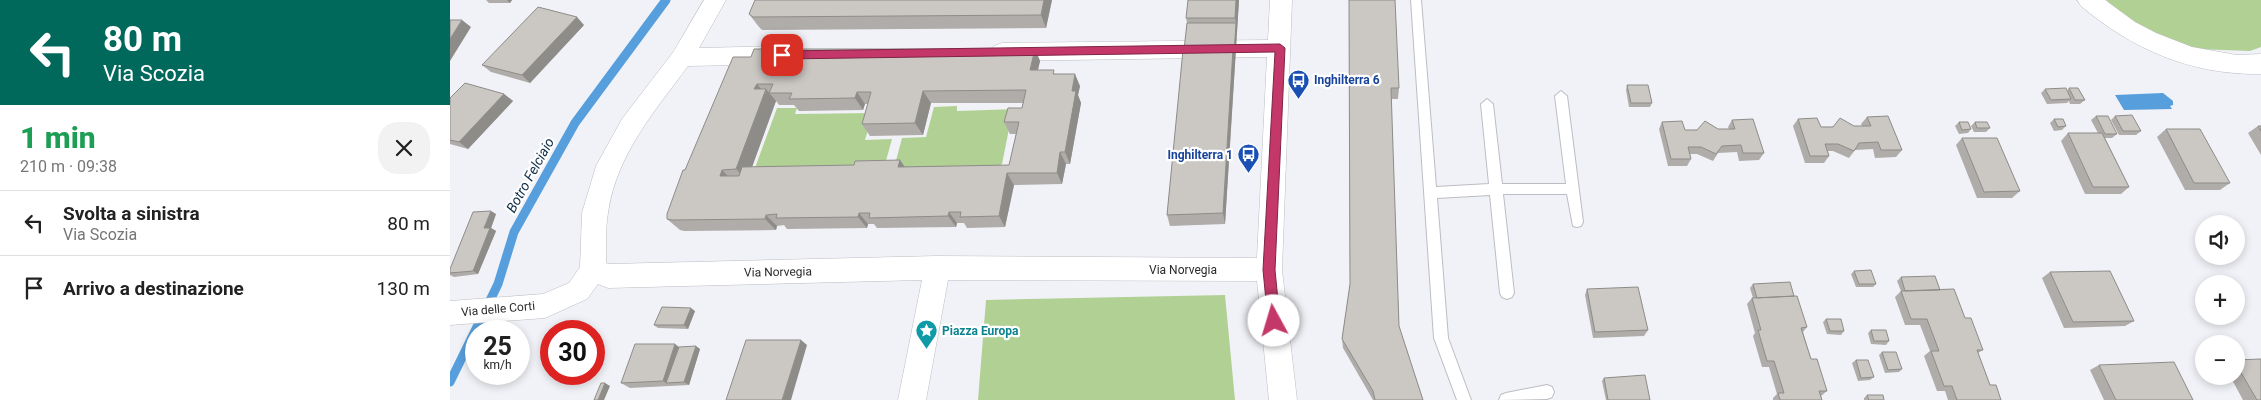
<!DOCTYPE html>
<html lang="it">
<meta charset="utf-8">
<style>
body{margin:0;font-family:Roboto,sans-serif;background:#f2f2f2;color:#222;height:100vh;display:flex;flex-direction:column;font-size:19px;white-space:nowrap}
*{box-sizing:border-box;margin:0}
p{font-size:16px;color:#767676}
.icon{flex:none;width:28px;height:28px;fill:none;stroke:currentColor;stroke-width:2;stroke-linecap:round;stroke-linejoin:round}
.map{position:relative;flex:1;overflow:hidden}
.side{display:flex;flex-direction:column;background:#fff;width:450px}
.side>*{flex:none}
.hud{background:#00695c;color:#fff;overflow:hidden}
.controls{position:absolute;left:1745px;top:215px;display:grid;gap:10px}
.controls a{display:grid;place-items:center;width:50px;height:50px;border-radius:50%;background:#fff;box-shadow:0 2px 8px #0003;font-size:25px}
.speed{position:absolute;left:15px;top:320px;display:flex;gap:10px;font-size:25px;font-weight:700;text-align:center}
.speed>*{display:grid;place-content:center;width:65px;height:65px;border-radius:50%;background:#fff;box-shadow:0 2px 8px #0003;line-height:1}
.speed small{font-size:12px;font-weight:400}
.speed .limit{border:8px solid #d22;background:#fff;color:#111}
.pin{position:absolute;display:grid;place-items:center;width:42px;height:42px;color:#fff;margin:-21px;border-radius:10px;box-shadow:0 2px 8px #0006}
.me{position:absolute;width:55px;margin:-28px;rotate:354deg;stroke-linejoin:round;filter:drop-shadow(0 0 4px #0008)}
.turn{display:flex;align-items:center;gap:18px;height:105px;padding:0 20px;font-size:22px}
.turn .icon{width:65px;height:65px;stroke-width:2.5}
.turn b{display:block;font-size:35px;line-height:42px}
.round{display:grid;place-items:center;flex:none;width:52px;height:52px;border-radius:20px;background:#f2f2f2}
.summary{display:flex;align-items:center;justify-content:space-between;height:85px;padding:0 20px}
h1{font-size:30px;font-weight:800;line-height:38px;color:#1e9e55}
ul{padding:0;list-style:none}
li{display:flex;align-items:center;gap:15px;height:65px;padding:0 20px;border-top:1px solid #e0e0e0}
li div{flex:1}
li b{display:block;font-size:19px}
li em{font-style:normal}
main{display:flex;flex:1;min-height:0}
.map>svg:first-child{display:block}
.green{fill:#b1d094}
.water{fill:#579edc}
.lines{fill:none;stroke-linecap:round;stroke-linejoin:round}
.stream{stroke:#579edc;stroke-width:9}
.service-casing{stroke:#bcbdc2;stroke-width:2}
.minor-casing{stroke:#bcbdc2;stroke-width:1}
.secondary-casing{stroke:#bcbdc2;stroke-width:1}
.service{fill:#fff;fill-rule:evenodd}
.minor{fill:#fff;fill-rule:evenodd}
.secondary{fill:#fff;fill-rule:evenodd}
.wall{fill:#afaca9;fill-rule:evenodd}
.shaded-wall{fill:#8e8c89}
.building{fill:#cbc8c4;stroke:#8e8c89;fill-rule:evenodd}
.route{fill:#c43869;stroke:#7f2444}
.labels{text-anchor:middle;dominant-baseline:central;stroke-width:4.5;stroke-linejoin:round;paint-order:stroke}
.transit-label{font-size:12px;font-weight:bold;fill:#164399;stroke:#fff;text-anchor:start}
.street-label{font-size:12px;fill:#2a2a2c;stroke:#fff}
.culture-label{font-size:12px;font-weight:bold;fill:#0d838f;stroke:#fff;text-anchor:start}
.water-label{font-size:14px;font-style:italic;fill:#0d2c45;stroke:#fff}
</style>
<main>
<section class="side">
<div class="hud">
<div class="turn"><svg class="icon" aria-label="left" viewBox="0 0 24 24"><path d="M17 20v-9H6M10 6l-5 5 5 5"/></svg><div><b>80 m</b>Via Scozia</div></div>
</div>
<div class="summary"><div><h1>1 min</h1><p>210 m · 09:38</p></div><a class="round"><svg class="icon" aria-label="close" viewBox="0 0 24 24"><path d="M6 6l12 12M18 6L6 18"/></svg></a></div>
<ul>
<li><svg class="icon" aria-label="left" viewBox="0 0 24 24"><path d="M17 20v-9H6M10 6l-5 5 5 5"/></svg><div><b>Svolta a sinistra</b><p>Via Scozia</p></div><em>80 m</em></li>
<li><svg class="icon" aria-label="arrive" viewBox="0 0 24 24"><path d="M6 21V4h12l-3 4 3 4H6"/></svg><div><b>Arrivo a destinazione</b></div><em>130 m</em></li>
</ul>
</section>
<div class="map">
<svg width="1811" height="400" viewBox="0 0 1811 400">
<rect width="100%" height="100%" fill="#f1f2f7"/>
<path class="green" d="M1656,0H1811V47L1800,51L1746,49L1711,36L1674,17Z
M507,106V111L571,109L561,119L552,164L544,169L444,168L452,138L476,137L484,107Z
M327,108H347L345,114L423,113L415,140L442,139L434,168L302,176Z
M775,295L785,400H528L536,300Z"/>
<path class="water" d="M1713,93L1723,101V105L1720,106L1722,109L1674,110L1665,95Z"/>
<g class="lines">
<path class="stream" d="M0,382L48,284L64,232L125,123L216,0"/>
<defs>
<path id="service" d="M961,0H971L986,187L1039,184L1031,104L1037,99L1043,104L1052,184H1116L1105,96L1111,91L1117,96L1133,222L1131,226L1127,227L1123,226L1117,194H1053L1064,293L1062,297L1057,299L1052,297L1050,293L1040,195L987,198L998,338L1021,400H1007L984,338Z
M1097,385L1102,387L1104,392L1102,397L1097,399L1049,400L1051,395L1056,393Z"/>
<path id="minor" d="M254,0H276L249,48L335,46L343,49L346,55L343,61L335,64L238,66C205,111 166,155 158,213C155,229 157,247 156,263L159,264L487,256L807,258L817,57L552,61L544,58L541,52L544,46L552,43L818,40L820,0H842L832,270L847,400H819L807,281L498,280L476,400H448L472,280L158,288L148,284L137,299L95,318L0,325V301L93,294L119,283L130,267L132,213L146,166L172,119L224,51Z"/>
<path id="secondary" d="M1627,0H1655L1685,22L1706,33L1742,47L1787,55L1811,54V74C1742,75 1683,50 1631,6Z"/>
</defs>
<use href="#service" class="service-casing"/>
<use href="#minor" class="minor-casing"/>
<use href="#secondary" class="secondary-casing"/>
<use href="#service" class="service"/>
<use href="#minor" class="minor"/>
<use href="#secondary" class="secondary"/>
</g>
<path class="wall" d="M36,0H62L60,3H39Z
M305,0H602L596,28L312,30L309,27L299,14Z
M789,0L775,224L720,226L717,215L737,23L736,18Z
M899,0L949,88L948,99H941L949,326L973,400H923L893,348L892,339L900,284Z
M134,25L80,83L41,72L32,65Z
M585,49L590,61L588,70L606,74L630,86L628,95L631,103L620,164H616L612,184L564,185L555,227L517,228L514,223H507L506,227L427,228L424,224H418L417,228L337,229L334,225L327,226L326,230L234,231L230,230L217,219L235,170L301,57ZM326,101L329,105H344L349,111L413,110L415,104H418L412,124L420,136L473,135L481,103H573L572,108L554,122L560,134H566L559,165L455,167L450,160L404,165L302,167Z
M1177,85L1202,103L1200,107H1179L1176,90Z
M1619,88L1635,100L1630,104H1620L1619,101L1617,103L1597,104L1591,93L1595,89L1617,91Z
M54,94L63,101L18,149L0,144V98Z
M1646,116L1667,134L1662,138H1655L1679,187L1671,194H1635L1611,141L1618,133H1648L1641,120Z
M1665,116L1691,131L1686,135H1669L1661,120Z
M1417,117L1452,150L1446,157L1425,158L1423,149L1405,150L1399,158L1383,151H1378L1379,156L1374,163H1355L1343,126L1348,119L1371,127L1412,126L1411,124Z
M1604,119L1616,126L1612,130L1604,131L1600,123Z
M1282,120L1314,153L1309,160L1289,161L1287,152L1268,153L1263,161L1247,154H1240L1241,159L1237,166H1218L1209,129L1212,122L1235,130L1279,129L1278,127Z
M1509,122L1521,129L1518,133L1509,134L1505,126Z
M1525,122L1540,128L1536,132H1524L1521,126Z
M1808,126H1811V155L1798,133Z
M1716,129L1780,183L1770,190H1735L1707,137Z
M1512,138L1570,191L1562,198H1527L1506,145Z
M46,214L41,228L46,231L28,274L4,277L0,275V269Z
M1404,271L1426,284L1423,287H1406L1401,274Z
M1600,272L1684,321L1675,326L1614,328L1592,278Z
M1451,277L1490,290L1515,318L1533,350L1528,353L1540,385L1551,400H1498L1495,391H1487L1474,356L1480,351L1470,325H1455L1445,297L1451,291L1447,281Z
M1303,284L1344,296L1357,327L1353,332L1361,359L1377,391L1371,396L1372,400H1323V398L1327,394L1319,367H1312L1303,336L1305,333L1297,304L1302,298H1303L1300,288Z
M1137,289L1198,330L1194,336L1143,338L1135,295Z
M245,311L238,329L208,328L204,325Z
M1376,319L1394,331L1391,335L1377,334L1373,322Z
M1421,330L1439,341L1436,345L1421,344L1418,333Z
M229,347L250,349L239,385L180,388L171,383Z
M1432,352L1452,369L1449,372L1435,373L1429,355Z
M1406,360L1424,377L1420,380L1408,381L1402,363Z
M1786,360L1811,400H1793L1780,376H1786Z
M1649,365L1743,400H1654L1640,370Z
M1154,378L1200,400H1156L1152,381Z
M1417,395L1434,400H1414V398Z"/>
<path class="shaded-wall" d="M57,0H62L60,3Z
M594,0H602L596,28L591,15Z
M786,0H789L775,224L773,213L783,49L786,23L785,18Z
M127,17L134,25L80,83L72,75Z
M12,20L21,27L0,61V39Z
M585,49L590,61L585,82L580,70Z
M625,74L630,86L628,95L631,103L620,164L615,152L622,91Z
M307,84L315,94L316,89L326,101L297,181L286,169L304,89Z
M473,91L481,103L473,135L465,123Z
M407,92L415,104L413,110L405,98Z
M54,94L63,101L18,149L9,142Z
M610,152L616,164L612,184L607,173Z
M450,160L458,172L448,167Z
M272,170L283,181L270,176Z
M557,173L564,185L555,227L549,216Z
M41,211L46,214L41,228L46,231L28,274L23,271L34,228Z
M499,212L507,223L506,227L498,216Z
M409,213L418,224L417,228L408,217Z
M316,215L327,226L326,230L315,219Z
M241,308L245,311L238,329L234,325Z
M351,340L357,345L341,400H332Z
M225,344L233,350L216,383L213,381Z
M246,346L250,349L239,385L234,382Z
M155,383L160,386L154,400H148Z"/>
<path class="building" d="M305,0H594L591,15L303,17L299,14Z
M738,0H786L785,18H736Z
M899,0H945L949,88H941L949,326L973,400H925L923,391L892,339L900,284Z
M88,7L127,17L72,75L32,65Z
M0,20H12L0,39Z
M737,23H786L784,54L783,49L734,50Z
M304,49H585L580,70H604L603,74H625L622,91H626L615,152H610L607,173H557L549,216L510,217L511,212H499L498,216L419,218L420,213H409L408,217L326,218L327,214L316,215L315,219L222,220L217,219V214L233,170H235L283,57H301ZM307,84H323L319,93H342L339,99L405,98L407,92H421L412,124L465,123L473,91L576,90L572,108H558L554,122H569L559,165L448,167L450,160L405,161L404,165L292,167L289,176H270L272,170L286,169L316,89H304Z
M783,49L773,213L717,215L733,50Z
M15,83L54,94L9,142L0,140V98Z
M1177,85H1198L1202,103H1181Z
M1616,88L1621,99L1601,100L1595,89Z
M1619,88H1628L1635,100H1625Z
M1682,115L1691,131H1673L1665,116Z
M1438,116L1452,150H1431L1428,142L1409,143L1404,151L1388,144H1375L1379,156H1360L1348,119L1367,118L1371,127H1383L1390,118L1404,126H1421L1417,117Z
M1646,116H1658L1667,134H1655Z
M1303,119L1314,153H1293L1291,145L1272,146L1266,154L1251,147H1238L1241,159H1221L1212,122L1232,121L1235,130H1247L1255,121L1268,129H1285L1282,120Z
M1604,119H1613L1616,126L1608,127Z
M1509,122H1518L1521,129L1512,130Z
M1525,122H1537L1540,128H1527Z
M1808,126H1811V131Z
M1716,129H1750L1780,183H1744Z
M1618,133H1652L1679,187H1643Z
M1512,138H1547L1570,191L1534,192Z
M41,211L34,228H40L23,271L0,273V269L23,212Z
M1421,270L1426,284H1409L1404,271Z
M1660,271L1684,321L1623,322L1600,272Z
M1485,276L1490,290L1455,291L1451,277Z
M1340,282L1344,296L1307,298L1303,284Z
M1188,287L1198,330L1145,332L1137,289Z
M1504,289L1515,318H1521L1533,350H1527L1540,385H1546L1551,400H1507L1502,386H1494L1481,351H1489L1477,319H1461L1451,291Z
M1347,296L1357,327L1351,328L1361,359H1367L1377,391H1369L1372,400H1330L1328,393H1334L1324,361H1317L1308,330H1311L1302,298Z
M212,307L241,308L234,325H204Z
M1376,319H1391L1394,331H1380Z
M1421,330H1436L1439,341H1424Z
M296,340H351L332,400H276Z
M185,344H225L213,381L171,383Z
M246,346L234,382L216,383L229,347Z
M1432,352H1446L1452,369L1438,370Z
M1811,359V400H1807L1786,364V360Z
M1406,360H1418L1424,377L1411,378Z
M1724,362L1743,400H1666L1649,365Z
M1195,375L1200,400H1158L1154,378Z
M151,383H155L148,400H144Z
M1417,395H1433L1434,400H1419Z"/>
<path class="route" d="M830,44L835,48L825,270L830,321L828,325L824,327L820,325L818,321L813,270L825,52L332,59L326,55L332,51Z"/>
<defs>
<symbol id="bus-pin" viewBox="-11 -11 22 30"><path d="M0 17L-7.5 6A9.5 9.5 0 1 1 7.5 6Z" fill="#1a4fb4" stroke="#fff"/><path d="M-5-6H5V4H4V6H2V4H-2V6H-4V4H-5ZM-3.5-4V0h7V-4ZM-3.5 1.2v1.5H-2V1.2ZM2 1.2v1.5H3.5V1.2Z" fill="#fff"/></symbol>
<symbol id="sight-pin" viewBox="-11 -11 22 30"><path d="M0 17L-7.5 6A9.5 9.5 0 1 1 7.5 6Z" fill="#0f9aa8" stroke="#fff"/><path d="M0-6L1.8-2.2L6-1.7L2.9 1.2L3.7 5.4L0 3.3L-3.7 5.4L-2.9 1.2L-6-1.7L-1.8-2.2Z" fill="#fff"/></symbol>
</defs>
<g fill-rule="evenodd">
<use href="#bus-pin" x="836" y="68" width="25" height="34"/>
<use href="#bus-pin" x="786" y="142" width="25" height="34"/>
<use href="#sight-pin" x="464" y="318" width="25" height="34"/>
</g>
<g class="labels">
<g class="transit-label">
<text x="864" y="80">Inghilterra 6</text>
<text x="783" y="155" text-anchor="end">Inghilterra 1</text>
</g>
<g class="street-label">
<text x="733" y="270">Via Norvegia</text>
<text transform="translate(328 272) rotate(-1)">Via Norvegia</text>
<text transform="translate(48 309) rotate(-5)">Via delle Corti</text>
</g>
<g class="culture-label">
<text x="492" y="331">Piazza Europa</text>
</g>
<g class="water-label">
<text transform="translate(80 175) rotate(-61)">Botro Felciaio</text>
</g>
</g>
</svg>
<div class="controls">
<a><svg class="icon" aria-label="sound" viewBox="0 0 24 24"><path d="M4 9h4l5-4v14l-5-4H4zM17 9q2 3 0 6"/></svg></a>
<a>+</a>
<a>−</a>
</div>
<div class="speed"><div>25<small>km/h</small></div><div class="limit">30</div></div>
<div class="pin" style="left:332px;top:55px;background:#d93025"><svg class="icon" aria-label="arrive" viewBox="0 0 24 24"><path d="M6 21V4h12l-3 4 3 4H6"/></svg></div>
<svg class="me" style="left:824px;top:321px" viewBox="-20 -20 40 40"><circle r="19" fill="#fff"/><path d="M0-13L10 11 0 6-10 11z" fill="#c43869"/></svg>
</div>
</main>
